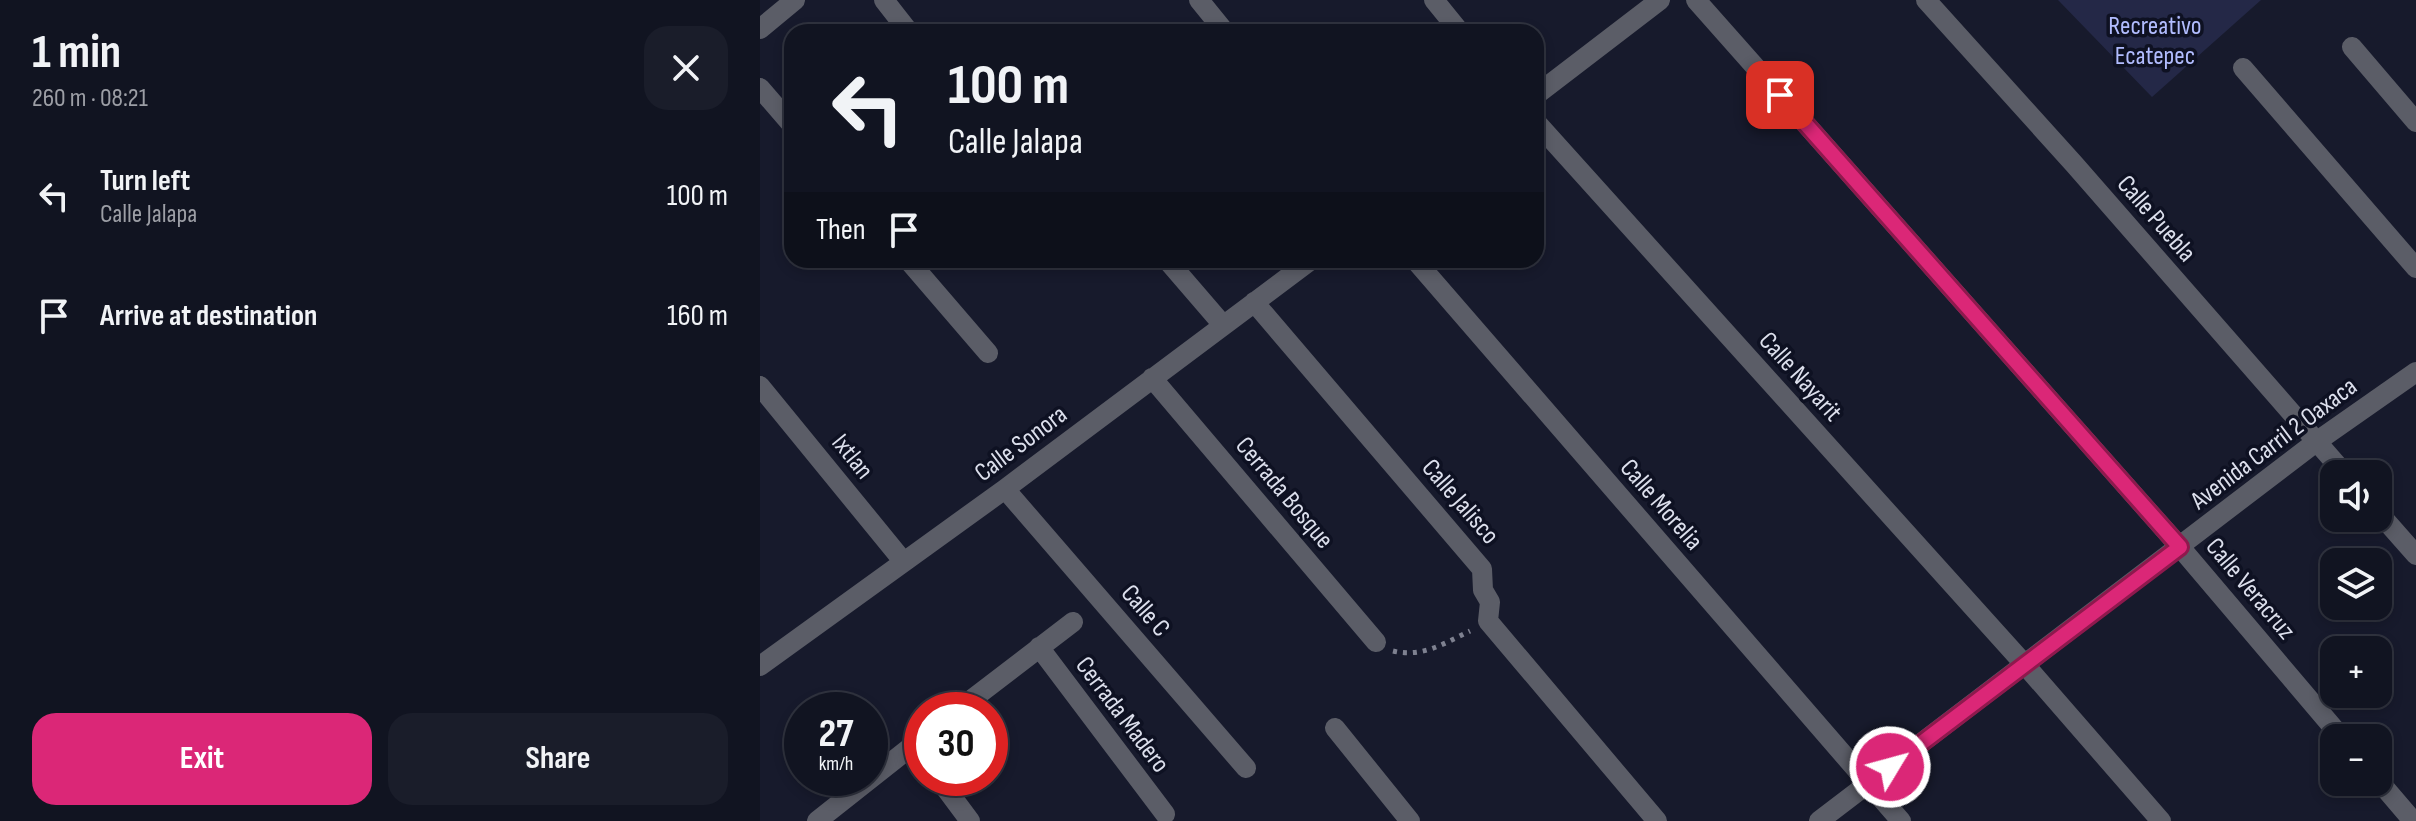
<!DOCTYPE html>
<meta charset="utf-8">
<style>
body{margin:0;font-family:"Sofia Sans Condensed",sans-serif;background:#1a1d2a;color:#f1f3f6;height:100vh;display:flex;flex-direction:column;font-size:30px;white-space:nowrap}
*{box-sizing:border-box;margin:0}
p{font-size:26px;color:#9c9ea5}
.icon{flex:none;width:44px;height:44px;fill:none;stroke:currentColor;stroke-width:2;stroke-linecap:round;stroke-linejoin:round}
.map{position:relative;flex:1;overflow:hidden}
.panel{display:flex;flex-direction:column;background:#111421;width:760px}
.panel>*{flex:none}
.banner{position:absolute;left:24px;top:24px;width:760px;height:244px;border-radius:24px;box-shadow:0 4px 12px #0003,0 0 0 2px #30333f;background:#111421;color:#f1f3f6;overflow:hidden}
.fabs{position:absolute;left:1560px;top:460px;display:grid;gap:16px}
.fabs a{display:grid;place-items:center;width:72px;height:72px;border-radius:16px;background:#111421;box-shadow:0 4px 12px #0003,0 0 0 2px #30333f;font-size:40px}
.speed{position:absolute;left:24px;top:692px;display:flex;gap:16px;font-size:40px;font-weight:700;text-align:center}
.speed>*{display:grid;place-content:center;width:104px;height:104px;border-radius:50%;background:#111421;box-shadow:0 4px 12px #0003,0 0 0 2px #30333f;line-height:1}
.speed small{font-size:20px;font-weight:400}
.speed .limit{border:12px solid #d22;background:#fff;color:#111}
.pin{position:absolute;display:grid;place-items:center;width:68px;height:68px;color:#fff;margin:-34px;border-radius:16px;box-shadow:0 4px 12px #0006}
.me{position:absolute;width:88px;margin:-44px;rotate:53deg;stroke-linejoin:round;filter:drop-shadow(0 0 6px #0008)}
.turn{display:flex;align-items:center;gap:28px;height:168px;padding:0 32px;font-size:36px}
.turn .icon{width:104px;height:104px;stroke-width:2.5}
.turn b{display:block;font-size:56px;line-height:68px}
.then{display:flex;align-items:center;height:76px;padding:0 32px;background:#0003;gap:16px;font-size:30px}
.round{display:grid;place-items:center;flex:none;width:84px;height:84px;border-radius:24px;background:#1a1d2a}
.summary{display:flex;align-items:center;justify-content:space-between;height:136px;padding:0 32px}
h1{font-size:48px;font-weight:700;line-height:60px}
.button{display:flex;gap:16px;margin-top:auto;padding:16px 32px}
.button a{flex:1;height:92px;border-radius:24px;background:#db2777;color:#fff;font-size:32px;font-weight:700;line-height:92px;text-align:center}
.button a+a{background:#1a1d2a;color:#f1f3f6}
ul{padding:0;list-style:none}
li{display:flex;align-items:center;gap:24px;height:120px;padding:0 32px}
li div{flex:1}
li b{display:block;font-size:30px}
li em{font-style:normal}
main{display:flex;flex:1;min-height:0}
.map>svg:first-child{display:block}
.green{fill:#242847}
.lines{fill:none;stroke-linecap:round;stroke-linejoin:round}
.path{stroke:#7e8190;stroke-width:5;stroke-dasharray:4 6;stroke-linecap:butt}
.street{stroke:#5b5d67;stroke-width:20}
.route-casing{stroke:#8e194d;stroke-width:20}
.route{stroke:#db2777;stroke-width:14}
.labels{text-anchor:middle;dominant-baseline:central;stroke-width:7;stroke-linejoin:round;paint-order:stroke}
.park-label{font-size:26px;fill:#b1bcfe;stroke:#0e1122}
.street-label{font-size:26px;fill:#dcdfec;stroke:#0e1122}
</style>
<main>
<section class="panel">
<div class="summary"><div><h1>1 min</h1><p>260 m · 08:21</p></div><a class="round"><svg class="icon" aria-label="close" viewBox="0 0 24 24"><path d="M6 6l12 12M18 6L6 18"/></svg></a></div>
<ul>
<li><svg class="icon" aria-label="left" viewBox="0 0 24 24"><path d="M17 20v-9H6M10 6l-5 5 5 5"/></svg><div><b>Turn left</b><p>Calle Jalapa</p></div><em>100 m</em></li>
<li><svg class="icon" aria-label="arrive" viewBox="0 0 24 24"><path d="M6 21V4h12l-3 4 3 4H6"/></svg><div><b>Arrive at destination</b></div><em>160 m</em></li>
</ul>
<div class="button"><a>Exit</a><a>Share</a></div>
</section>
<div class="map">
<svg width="1656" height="821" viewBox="0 0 1656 821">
<rect width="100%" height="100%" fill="#171a2c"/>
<path class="green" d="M1298,0H1501L1392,97Z"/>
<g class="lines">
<path class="path" d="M633,651C662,658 685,643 710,631"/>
<path class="street" d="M124,0L149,32
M439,0L465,32
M674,0L700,32
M936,0L1420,547L1582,738
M1166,0L1314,164L1585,474
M0,29L35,0
M1592,47L1656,122
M1483,68L1656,268
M0,88L32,125
M776,95L900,0
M776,122L1266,666L1401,821
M148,260L228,353
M407,260L463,325
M655,260L1141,821
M494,302L722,569L723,590L730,602L728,621L897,821
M392,378L616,642
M0,386L143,561
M245,489L486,768
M1618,512L1656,555
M279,647L405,814
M0,666L245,489L551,260
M198,710L313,622
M575,728L650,821
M178,778L210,821
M1618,780L1653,821
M57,821L162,738
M1059,821L1556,442L1656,372"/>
</g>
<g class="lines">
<defs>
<path id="route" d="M1020,95L1420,547L1130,767"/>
</defs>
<use href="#route" class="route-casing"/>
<use href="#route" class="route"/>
</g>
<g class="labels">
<g class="park-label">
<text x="1395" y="26">Recreativo<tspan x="1395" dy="30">Ecatepec</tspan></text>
</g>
<g class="street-label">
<text transform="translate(1396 219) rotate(49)">Calle Puebla</text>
<text transform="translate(1040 377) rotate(48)">Calle Nayarit</text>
<text transform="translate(261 444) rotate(-37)">Calle Sonora</text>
<text transform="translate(1514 444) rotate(-37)">Avenida Carril 2 Oaxaca</text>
<text transform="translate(92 457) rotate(51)">Ixtlan</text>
<text transform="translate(524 493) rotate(50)">Cerrada Bosque</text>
<text transform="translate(700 502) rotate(49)">Calle Jalisco</text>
<text transform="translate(901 505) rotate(49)">Calle Morelia</text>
<text transform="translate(1490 589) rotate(50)">Calle Veracruz</text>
<text transform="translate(385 611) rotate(49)">Calle C</text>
<text transform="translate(362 715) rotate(53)">Cerrada Madero</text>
</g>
</g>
</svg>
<div class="fabs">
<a><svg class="icon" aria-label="sound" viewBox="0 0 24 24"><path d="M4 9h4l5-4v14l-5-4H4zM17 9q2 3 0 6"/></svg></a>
<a><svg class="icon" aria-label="layers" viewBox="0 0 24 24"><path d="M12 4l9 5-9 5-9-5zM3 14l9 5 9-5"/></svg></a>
<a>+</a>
<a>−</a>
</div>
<div class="speed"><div>27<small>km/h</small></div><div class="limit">30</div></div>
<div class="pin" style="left:1020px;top:95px;background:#d93025"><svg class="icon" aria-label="arrive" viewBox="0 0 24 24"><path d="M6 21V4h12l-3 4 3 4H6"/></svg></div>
<svg class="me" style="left:1130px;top:767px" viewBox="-20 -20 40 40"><circle r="17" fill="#db2777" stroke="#fff" stroke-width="3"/><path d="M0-11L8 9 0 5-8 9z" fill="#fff"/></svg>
<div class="banner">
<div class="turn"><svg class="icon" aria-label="left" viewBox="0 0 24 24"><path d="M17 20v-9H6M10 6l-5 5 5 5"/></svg><div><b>100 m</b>Calle Jalapa</div></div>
<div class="then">Then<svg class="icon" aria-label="arrive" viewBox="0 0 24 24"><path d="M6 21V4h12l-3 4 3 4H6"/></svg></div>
</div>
</div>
</main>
